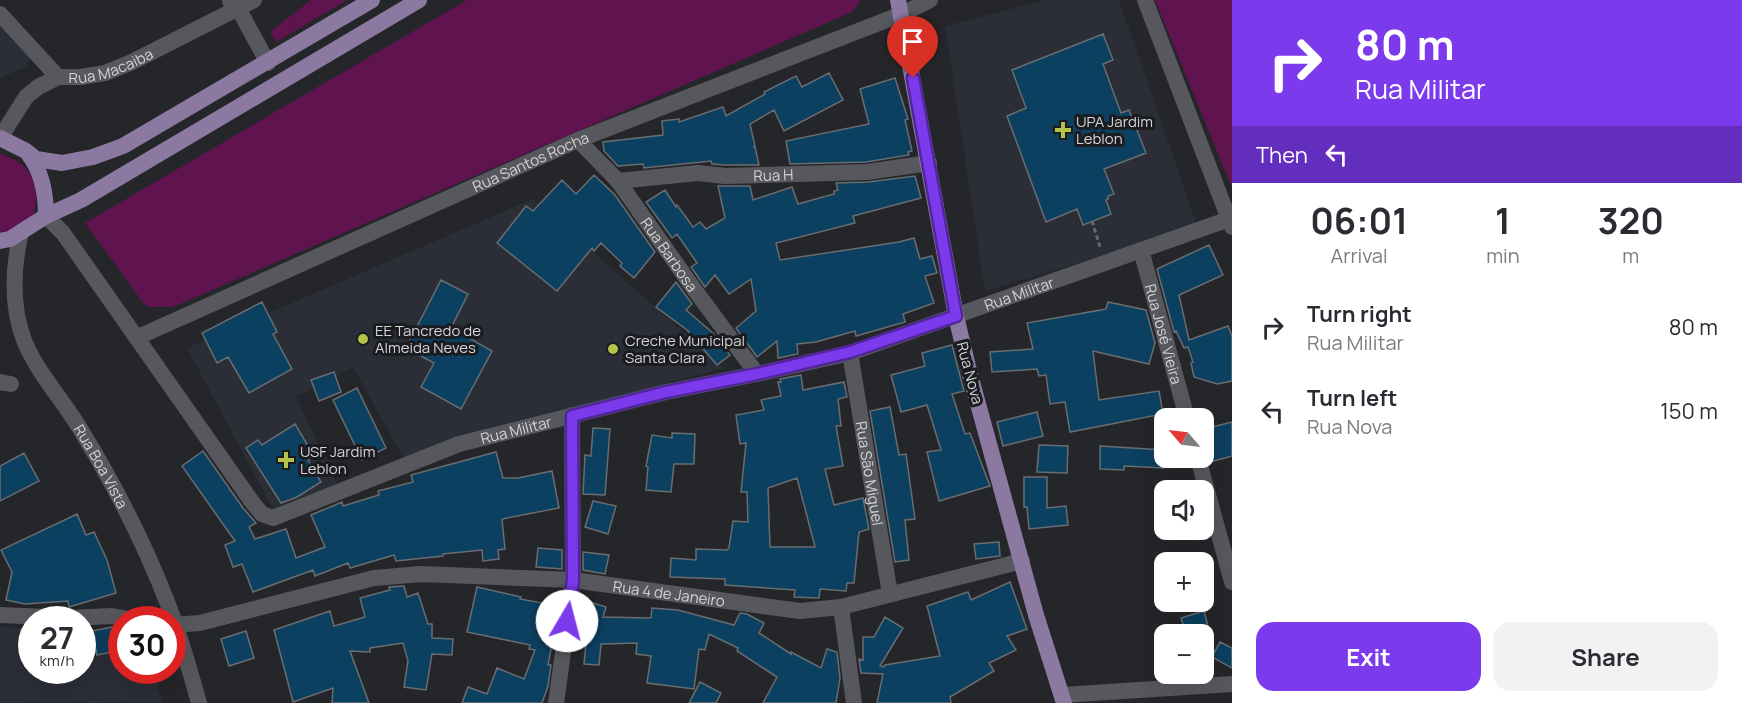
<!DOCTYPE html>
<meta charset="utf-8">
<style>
body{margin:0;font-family:Manrope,sans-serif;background:#f2f2f3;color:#2b2b33;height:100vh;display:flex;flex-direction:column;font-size:22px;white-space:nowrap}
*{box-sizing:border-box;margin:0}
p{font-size:20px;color:#7c7c81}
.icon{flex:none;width:33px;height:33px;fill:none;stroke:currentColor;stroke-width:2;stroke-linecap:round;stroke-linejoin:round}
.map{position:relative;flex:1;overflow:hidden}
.sheet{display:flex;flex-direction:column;background:#fff;width:510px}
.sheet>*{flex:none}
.hud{background:#7c3aed;color:#fff;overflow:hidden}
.needle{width:39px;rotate:298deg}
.controls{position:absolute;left:1154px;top:408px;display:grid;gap:12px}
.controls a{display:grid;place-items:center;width:60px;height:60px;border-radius:12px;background:#fff;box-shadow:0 6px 24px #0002;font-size:30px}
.speed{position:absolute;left:18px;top:606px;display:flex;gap:12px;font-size:30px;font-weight:700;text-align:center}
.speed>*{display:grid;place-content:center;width:78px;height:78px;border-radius:50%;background:#fff;box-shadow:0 6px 24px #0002;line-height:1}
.speed small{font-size:15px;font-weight:400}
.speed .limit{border:9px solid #d22;background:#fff;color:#111}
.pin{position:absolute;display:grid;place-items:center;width:51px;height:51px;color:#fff;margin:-62px -26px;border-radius:50% 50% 50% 0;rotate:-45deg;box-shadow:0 0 6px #0007}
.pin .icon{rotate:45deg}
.me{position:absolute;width:66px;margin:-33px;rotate:8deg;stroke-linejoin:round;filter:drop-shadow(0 0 4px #0008)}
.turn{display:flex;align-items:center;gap:21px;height:126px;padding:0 24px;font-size:27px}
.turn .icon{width:78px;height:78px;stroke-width:2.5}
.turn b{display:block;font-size:42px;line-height:51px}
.then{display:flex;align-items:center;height:57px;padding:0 24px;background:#0003;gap:12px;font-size:22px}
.eta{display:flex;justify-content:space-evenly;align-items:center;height:102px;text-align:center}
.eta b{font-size:36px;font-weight:700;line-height:42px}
.primary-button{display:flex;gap:12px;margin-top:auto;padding:12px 24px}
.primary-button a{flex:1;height:69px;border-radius:18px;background:#7c3aed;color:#fff;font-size:24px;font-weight:700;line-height:69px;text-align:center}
.primary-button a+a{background:#f2f2f3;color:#2b2b33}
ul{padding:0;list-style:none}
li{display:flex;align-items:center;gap:18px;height:84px;padding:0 24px}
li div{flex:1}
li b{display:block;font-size:22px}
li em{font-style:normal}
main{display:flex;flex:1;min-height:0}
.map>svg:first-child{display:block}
.built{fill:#2b2e37}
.green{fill:#5f1450}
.building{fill:#0c4060;stroke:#696d70;stroke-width:1.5;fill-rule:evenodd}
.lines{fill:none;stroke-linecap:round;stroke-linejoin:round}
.path{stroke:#67686a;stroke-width:3;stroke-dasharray:4.5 3;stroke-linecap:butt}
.minor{stroke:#57585d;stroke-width:16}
.primary{stroke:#8b79a2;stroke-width:16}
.route-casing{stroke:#51269a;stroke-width:15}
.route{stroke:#7c3aed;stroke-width:10}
.poi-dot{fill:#b6c249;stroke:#1b1c20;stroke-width:2}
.labels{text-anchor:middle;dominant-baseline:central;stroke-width:6;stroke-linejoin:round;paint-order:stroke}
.street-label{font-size:15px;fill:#d3d4d6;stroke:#1b1c20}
.poi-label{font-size:15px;fill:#d3d4d6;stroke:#1b1c20;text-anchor:start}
</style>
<main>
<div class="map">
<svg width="1232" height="703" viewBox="0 0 1232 703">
<rect width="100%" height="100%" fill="#252629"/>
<path class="built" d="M1046,0H1119L1198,228L985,291L945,26Z
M0,21L31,56L26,67L0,78Z
M533,199L724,368L548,415L407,464L353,367L296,397L340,490L274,511L187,348Z
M0,626L31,629L32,670H82L83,632L121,635L122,670L151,671L163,703H0Z"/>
<path class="green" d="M311,0H347L276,42L270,32Z
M467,0H861L852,12L173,307H150L144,304L85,223Z
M1155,0H1232V188Z
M0,154C22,160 37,174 36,198C36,204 35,212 32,217C26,225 9,233 0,239Z"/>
<path class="building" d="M1103,34L1113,60L1103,64L1121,113L1129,110L1146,153L1104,169L1114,194L1108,196V199L1106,200L1111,214L1083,225L1077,209L1046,222L1007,116L1026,108L1012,70Z
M829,73L843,100L784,131L774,110L750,124L755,146L753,147H755L759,165H725L712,164L711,161L644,168L643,164L618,166L604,151L603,142L663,135L662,121L679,119V122L723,107L726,116L765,94L764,92L796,76L802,87Z
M895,78L908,119L905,120L912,151L908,152L909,155L866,162L790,164L786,141L869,124L860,89Z
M594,175L615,195L655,252L634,278L620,266L622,263L601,243L594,251L592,248L557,291L497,243L526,206L533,211L562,180L576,194Z
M915,176L921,198L853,216L855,223L776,243L780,260L899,242L914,238L920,259L932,256L937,273L925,276L934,303L903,314L905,322L856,336L855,331L816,342L797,344L798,354L778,358L777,341L757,357L736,328L756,311L751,279L729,294L715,275L705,287L691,267L697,263L677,234L672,238L646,202L665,190L676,207L677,205L693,227L700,222L706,229L725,218L718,186H750L753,200L792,187L798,204L834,194V191L838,190L836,183L868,182Z
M1209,245L1223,275L1179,295L1189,340L1228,326L1232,336V381L1217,384L1194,377L1191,363L1193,362L1188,347L1184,348L1176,331L1174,332L1157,269Z
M441,280L468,294L451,328L492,351L461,409L421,387L434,363L406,348Z
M676,282L692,304L686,310L714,334L730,355L717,365L687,330L656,307Z
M262,302L277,332L273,334L292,369L249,393L228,357L217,363L202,333Z
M1108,302L1146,310L1155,343L1149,364L1093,351L1099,400L1159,391L1163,414L1070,432L1065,402L1050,404L1046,375L1039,376L1037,369L992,372L990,352L1033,349L1027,323L1106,309Z
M952,345L964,391L952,394L965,434L970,433L990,486L939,501L927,452L941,450L927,405L901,412L891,375L925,366L922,353Z
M334,372L341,392L319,401L311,380Z
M801,375L803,390L844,382L847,397L838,399L841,426H836L843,466L825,469L834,505L863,498L869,529L859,532L854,583H847L846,591L820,589L819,598L794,597L795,590L725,585V579L670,577L671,558L696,560V549L727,550L729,548L733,521L748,522L747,492H741L746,443L740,444L736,415L764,410L761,400L781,396L778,382H781L780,379ZM797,478L815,547H770L768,488Z
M357,388L386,448L362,460L333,400Z
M890,407L899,455L906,454L915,519L905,520L909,560L895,562L870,411Z
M1037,412L1043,436L1003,446L997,422Z
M1232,422V456L1210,462L1208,455L1203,449L1212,446L1208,428Z
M295,424L314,456L308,460L321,482L297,497L281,503L246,448L258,440L262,445Z
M593,428L610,429L605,495L583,494L585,455L591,456Z
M672,433L695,434L694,464H674L671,492L646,490L648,467L646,466L652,435L672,438Z
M1039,445L1068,446L1067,473L1037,472Z
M1100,446L1164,450V468L1124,466V470L1100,469Z
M203,451L243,508L256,523L249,527L255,539L286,529L296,558L325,547L311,515L342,502L343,506L379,495L378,491L413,482L411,475L496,452L503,478H518L552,471L559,508L502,519L505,549L498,550L499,559L483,561L482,550L443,554V556L396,561L394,555L350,568L348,563L315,576L313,570L253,592L242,564L233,567L225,545L235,541L182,466Z
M24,453L39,481L0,501V466Z
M1024,477H1047V508L1066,506L1068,525L1029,529L1027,507H1024Z
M593,501L616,506L608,534L585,527Z
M77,514L86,535L94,532L107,560L116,593L69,607L68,601L25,604L6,600L12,572L1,550Z
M999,542L1000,556L976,559L974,544Z
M538,548L562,550V569L536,567Z
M583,552L609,555L605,574L583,570Z
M1010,582L1027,629L1007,636L1016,650L989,663L994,671L950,697L951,703H877L883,674L861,673L859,659L863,660V637H874L885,617L903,628L880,666L884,667L885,665L940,656L927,606L968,592L971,600Z
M404,586L407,597L418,593L428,624H432V638L453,639L452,655L432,654L426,690L404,687L408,661L403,643L370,648V652L350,651L369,703H332L333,688L293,702L274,630L330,611L334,626L365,617L360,598L390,590L389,587Z
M477,587L521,597L520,599L559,606L548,665H551L548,686L542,703H462L468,687L487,694L497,668L524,679L535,650L529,649L530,645L467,632Z
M590,602L606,607L603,617L651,618L652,608L678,610L734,625L740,613L747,614L764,623L759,633L791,654V652L821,668L827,649L837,652L840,678L836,703H763L777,677L737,651L738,648L709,634L705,650L699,649L694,689L647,683L651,656L636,654L637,643L601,644L599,665L584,664Z
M1204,611L1210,634H1186L1181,618Z
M112,627L122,628V650L97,655L92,631Z
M246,631L254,658L229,666L221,639Z
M1220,642L1232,648V668L1212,657Z
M700,682L721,693L716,703H689Z"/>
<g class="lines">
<path class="path" d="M1092,221L1100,247"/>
<g class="minor">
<path d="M1145,0L1232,227"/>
<path d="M230,1L238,8L268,63"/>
<path d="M0,14L58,77"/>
<path id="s1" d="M0,138L26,97L38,87L58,77H81L105,73L132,62L254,0"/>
<path id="s2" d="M578,140L618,181L694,289L757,374"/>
<path id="s3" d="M618,181L698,173L725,176L867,172L929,163"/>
<path id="s4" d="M46,216L63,233L252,502L262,514L273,518L459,444L666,392L757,374L850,353L1232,218"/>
<path id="s5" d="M21,232C13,267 11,306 24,340C37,373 64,401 82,432C115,486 147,549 169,607C181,638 190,671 199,703"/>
<path id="s6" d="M1141,250L1187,418"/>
<path id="s7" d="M138,337L578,140L902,14L930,0"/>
<path id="s8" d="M850,353L890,594"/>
<path d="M0,382L11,384"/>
<path d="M1198,458L1232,582"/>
<path d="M841,607L854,703"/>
<path d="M0,615L69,618L112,616L134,620"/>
<path id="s9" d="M172,625L200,623L374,578L421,574L573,580L800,611L841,607L1022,561"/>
<path d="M1062,695L1232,684"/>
<path d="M556,703L573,580L572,415"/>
</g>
<path class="primary" d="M898,0L956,316L969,371L1036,615L1064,703
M0,138L26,151L36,159L62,163L93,157L123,146L372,0
M29,155C42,172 46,194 46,216
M0,241L10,239L46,216L81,200L419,0"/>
</g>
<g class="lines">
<defs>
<path id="route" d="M567,621L573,580L572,416L666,392L757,374L850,352L956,316L913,78"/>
</defs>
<use href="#route" class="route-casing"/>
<use href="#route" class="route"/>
</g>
<g class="poi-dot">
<path d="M1060 121h6v6h6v6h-6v6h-6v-6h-6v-6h6z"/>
<circle cx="363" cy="339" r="6"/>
<circle cx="613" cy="349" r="6"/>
<path d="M283 451h6v6h6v6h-6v6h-6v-6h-6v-6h6z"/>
</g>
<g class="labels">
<g class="street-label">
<text stroke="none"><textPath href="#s1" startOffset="141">Rua Macaiba</textPath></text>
<text stroke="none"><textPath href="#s7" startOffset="430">Rua Santos Rocha</textPath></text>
<text stroke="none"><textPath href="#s3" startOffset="156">Rua H</textPath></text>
<text stroke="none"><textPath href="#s2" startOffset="147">Rua Barbosa</textPath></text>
<text stroke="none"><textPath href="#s4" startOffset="1161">Rua Militar</textPath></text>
<text stroke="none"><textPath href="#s6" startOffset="87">Rua José Vieira</textPath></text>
<text transform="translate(970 373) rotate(75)">Rua Nova</text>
<text stroke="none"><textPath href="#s4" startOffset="639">Rua Militar</textPath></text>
<text stroke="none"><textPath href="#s5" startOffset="258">Rua Boa Vista</textPath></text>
<text stroke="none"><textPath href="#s8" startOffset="122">Rua São Miguel</textPath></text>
<text stroke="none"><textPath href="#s9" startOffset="504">Rua 4 de Janeiro</textPath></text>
</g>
<g class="poi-label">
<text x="1076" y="121">UPA Jardim<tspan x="1076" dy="17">Leblon</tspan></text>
<text x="375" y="330">EE Tancredo de<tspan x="375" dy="17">Almeida Neves</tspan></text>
<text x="625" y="340">Creche Municipal<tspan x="625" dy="17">Santa Clara</tspan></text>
<text x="300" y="451">USF Jardim<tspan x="300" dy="17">Leblon</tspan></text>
</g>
</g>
</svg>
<div class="controls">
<a><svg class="needle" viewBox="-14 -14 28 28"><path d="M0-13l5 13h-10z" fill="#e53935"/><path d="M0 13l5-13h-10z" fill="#7c7c81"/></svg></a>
<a><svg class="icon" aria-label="sound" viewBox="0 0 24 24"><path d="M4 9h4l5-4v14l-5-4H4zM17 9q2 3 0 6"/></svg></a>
<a>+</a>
<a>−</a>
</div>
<div class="speed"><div>27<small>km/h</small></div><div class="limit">30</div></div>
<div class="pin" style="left:913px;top:78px;background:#d93025"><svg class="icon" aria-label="arrive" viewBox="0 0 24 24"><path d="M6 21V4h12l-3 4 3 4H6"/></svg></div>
<svg class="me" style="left:567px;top:621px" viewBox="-20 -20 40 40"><circle r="19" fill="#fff"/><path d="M0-13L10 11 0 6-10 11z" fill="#7c3aed"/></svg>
</div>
<section class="sheet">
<div class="hud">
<div class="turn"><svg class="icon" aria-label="right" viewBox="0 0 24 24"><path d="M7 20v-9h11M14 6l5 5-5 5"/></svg><div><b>80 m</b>Rua Militar</div></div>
<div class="then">Then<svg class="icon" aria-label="left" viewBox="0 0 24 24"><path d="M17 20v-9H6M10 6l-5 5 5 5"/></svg></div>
</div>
<div class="eta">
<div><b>06:01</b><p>Arrival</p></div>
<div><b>1</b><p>min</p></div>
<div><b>320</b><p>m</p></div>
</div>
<ul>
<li><svg class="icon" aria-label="right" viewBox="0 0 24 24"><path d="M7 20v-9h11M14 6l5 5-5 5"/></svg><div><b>Turn right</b><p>Rua Militar</p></div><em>80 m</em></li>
<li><svg class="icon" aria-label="left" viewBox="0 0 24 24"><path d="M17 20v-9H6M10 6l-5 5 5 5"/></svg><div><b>Turn left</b><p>Rua Nova</p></div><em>150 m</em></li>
</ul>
<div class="primary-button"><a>Exit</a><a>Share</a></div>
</section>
</main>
